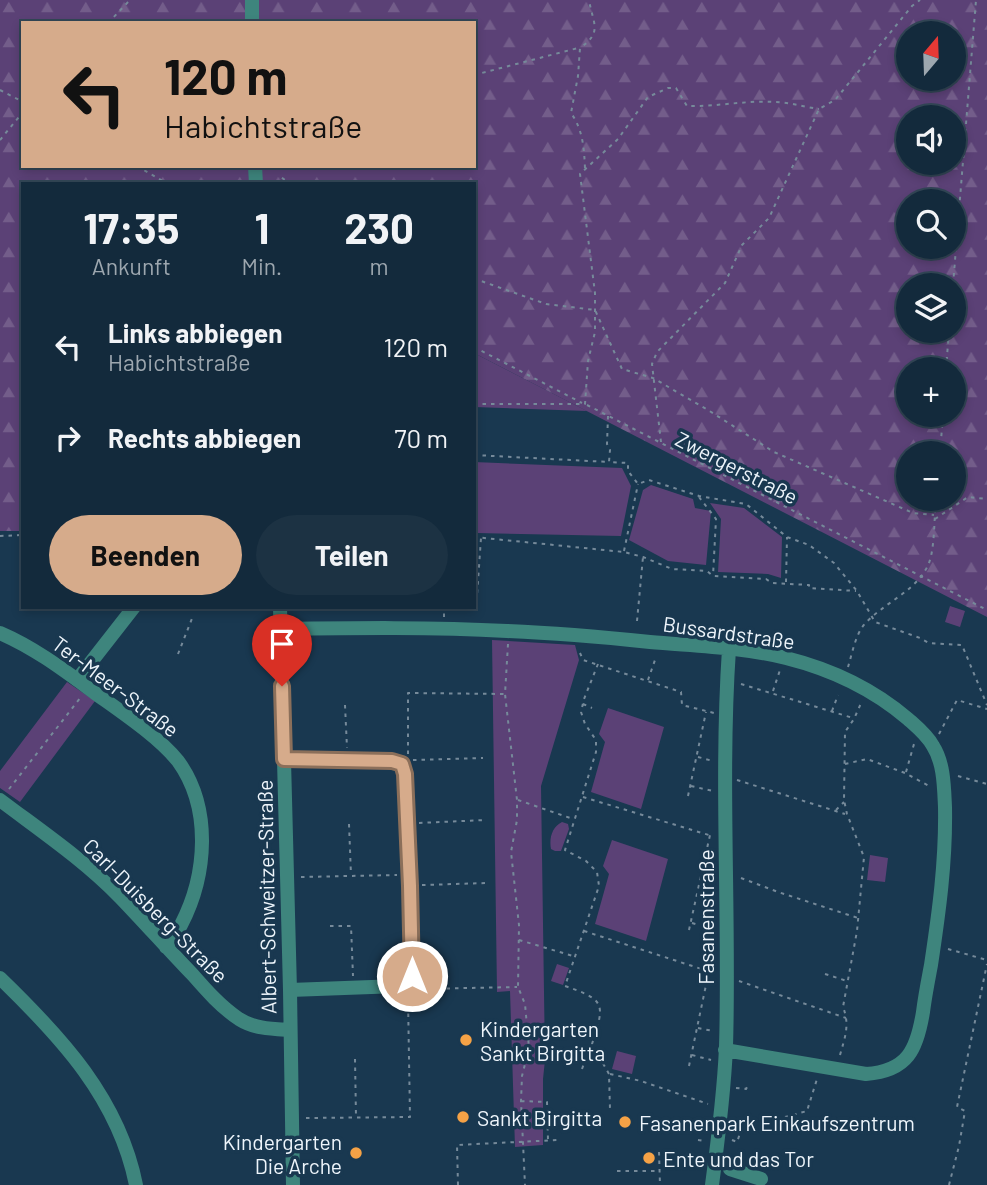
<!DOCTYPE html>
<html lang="de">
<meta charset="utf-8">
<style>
body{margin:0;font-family:Barlow,sans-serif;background:#1c3243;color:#f1f3f6;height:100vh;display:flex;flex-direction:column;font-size:26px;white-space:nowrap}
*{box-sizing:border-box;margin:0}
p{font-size:23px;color:#9da7af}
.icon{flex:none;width:38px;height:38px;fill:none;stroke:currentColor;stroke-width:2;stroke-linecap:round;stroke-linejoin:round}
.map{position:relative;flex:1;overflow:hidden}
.drawer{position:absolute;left:21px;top:182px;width:455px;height:427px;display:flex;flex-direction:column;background:#132a3c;border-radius:0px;box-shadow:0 4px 10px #0003,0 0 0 2px #324656}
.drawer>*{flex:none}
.top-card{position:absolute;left:21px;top:21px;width:455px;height:147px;border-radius:0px;box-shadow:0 4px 10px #0003,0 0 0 2px #324656;background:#d6ab8b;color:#111;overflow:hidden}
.needle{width:46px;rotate:19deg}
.controls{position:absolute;left:896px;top:21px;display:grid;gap:14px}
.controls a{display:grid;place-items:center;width:70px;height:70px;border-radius:50%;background:#132a3c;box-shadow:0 4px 10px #0003,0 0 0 2px #324656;font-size:35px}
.pin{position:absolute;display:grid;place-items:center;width:60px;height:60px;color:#fff;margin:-72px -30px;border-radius:50% 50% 50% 0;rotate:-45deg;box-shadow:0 0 7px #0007}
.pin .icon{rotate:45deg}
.me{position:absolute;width:77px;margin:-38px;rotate:0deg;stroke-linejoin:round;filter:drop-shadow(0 0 5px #0008)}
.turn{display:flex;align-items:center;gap:24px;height:147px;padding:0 28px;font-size:32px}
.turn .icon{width:91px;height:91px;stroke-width:2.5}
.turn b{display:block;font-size:49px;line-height:60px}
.eta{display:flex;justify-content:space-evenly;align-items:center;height:119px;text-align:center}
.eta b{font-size:42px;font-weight:700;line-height:49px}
.button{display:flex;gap:14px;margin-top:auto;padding:14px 28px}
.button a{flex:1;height:80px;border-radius:42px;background:#d6ab8b;color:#111;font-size:28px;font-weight:700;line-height:80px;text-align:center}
.button a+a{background:#1c3243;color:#f1f3f6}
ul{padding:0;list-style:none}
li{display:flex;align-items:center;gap:21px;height:91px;padding:0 28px}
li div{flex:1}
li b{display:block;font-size:26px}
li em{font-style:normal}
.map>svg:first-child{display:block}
.green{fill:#5b4176}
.forest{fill:url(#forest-firs);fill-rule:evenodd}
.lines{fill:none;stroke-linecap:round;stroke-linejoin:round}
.path{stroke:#768a9a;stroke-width:2;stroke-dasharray:3.5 5;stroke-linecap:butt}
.minor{stroke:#3e857d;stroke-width:14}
.route-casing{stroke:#8b6f5a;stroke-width:18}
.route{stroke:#d6ab8b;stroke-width:12}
.poi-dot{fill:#f5a246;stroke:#193850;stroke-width:2.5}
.labels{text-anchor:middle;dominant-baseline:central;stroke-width:7;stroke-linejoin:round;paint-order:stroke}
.street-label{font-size:21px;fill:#eef5fb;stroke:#193850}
.poi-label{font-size:21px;fill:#eef5fb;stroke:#193850;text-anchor:start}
</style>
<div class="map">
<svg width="987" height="1185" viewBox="0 0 987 1185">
<defs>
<pattern id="forest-firs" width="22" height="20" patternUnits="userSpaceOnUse" patternTransform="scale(1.75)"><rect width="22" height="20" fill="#5b4176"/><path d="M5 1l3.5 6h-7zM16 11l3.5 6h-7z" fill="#735d8a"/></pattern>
</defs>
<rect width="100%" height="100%" fill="#193850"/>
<path class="green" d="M474,353L587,411L474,407Z
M474,462L622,468L631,486L621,536L477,533L478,518L474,517Z
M651,485L693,499L695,508L711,511L706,565L668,561L629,540L643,490Z
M710,503L744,508L782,537L781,578L768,574L718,572L721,519Z
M950,606L965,611L960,627L945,622Z
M492,640L575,645L579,660L541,786L545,1060L543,1079V1145L515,1147L510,991L497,992Z
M67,682L95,701L20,802L0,788V771Z
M608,708L664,727L641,809L591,792L605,742L599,734Z
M562,822L568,824L569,829L561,851H555L551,849C549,838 552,827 562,822Z
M612,840L668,859L646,941L595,924L609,874L603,866Z
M870,855L888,858L885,882L867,880Z
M557,964L569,968L563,985L551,981Z
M617,1051L636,1056L632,1074L612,1069Z"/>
<path class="forest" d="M0,0H987V617L474,353V184H23V531H0ZM23,23H474V166H23ZM908,33H954V79H908ZM908,117H954V163H908ZM908,201H954V247H908ZM908,285H954V331H908ZM908,369H954V415H908ZM908,453H954V499H908Z"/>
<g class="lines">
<path class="path" d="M108,23L130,0
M474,75L578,48
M0,90L23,102
M0,140L23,112
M137,166L168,184
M585,168C584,148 583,130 571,113L578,76L580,48C603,32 593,24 589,0
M279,184L281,177L290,184
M474,284L481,281L546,304L595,310L622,369L653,378L708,410L774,452L913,513L934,515
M953,285L976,0
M474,347L582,403
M946,369L949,331
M474,404H585L588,361L595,332V293L580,174L618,139L648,97L668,88H676L687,106C716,107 746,100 775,102C789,102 804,107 819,109
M587,405L987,610
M608,416L607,444L610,450L609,462L628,463V471L638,484L649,480L699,496L746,504L787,537L809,545L834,563L857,591L875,622L920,638L929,643L962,645L987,705
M661,442L652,364L657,352L725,283L742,245L769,218L819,109L835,100L912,6L920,0
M940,453L943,415
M474,455L609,462
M699,497L716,519L713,576
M935,519L968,497L987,499
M0,536L23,535
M474,537L624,552L643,557L672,569L707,571L713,576L766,579L772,583L809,585V588L856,591
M624,551L638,484
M786,582L787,537
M476,610L481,538
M444,617V607
M637,621L643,557
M508,644L505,694L517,800V820L511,852L519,925L518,987L525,1004L529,1048L522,1076L521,1101L525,1185
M580,653L583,660L681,692L682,705L714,713
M178,654L193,616
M598,664L584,699L581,712L585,724L596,740V752L565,850L586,861L597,872L599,886L565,986C606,1000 605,1004 592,1044L609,1074L610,1109
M848,667C852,654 855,637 863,626C882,603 917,592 929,563C935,547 934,517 936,499
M648,680L655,660
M741,684L853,718
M773,691L780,670
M583,704L592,708
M345,705L347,748
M832,711L838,695
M939,734L957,700L987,709
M408,754V693L505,694
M698,757L713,761
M413,760L483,758
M845,764L867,759L905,773L931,787
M906,772L914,744
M958,776L987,784
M737,780L845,814
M691,786L713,791
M9,789L81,697
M688,796L706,712
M583,797L712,836
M518,800L573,819
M836,810L844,802
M419,823L485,820
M349,824L351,875
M301,877L397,875
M741,878L778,892L858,918
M422,885L488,883
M698,895L713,899
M692,923L713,929
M330,926H351L353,976
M689,930L710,835
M584,931L714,973
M519,940L573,956
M948,949L987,960
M825,974L847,981
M739,981L846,1018
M421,989L517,987
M698,1028L713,1031
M692,1055L711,1060
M840,1055C845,1037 850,1025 843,1007L857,931L864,857L847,814L844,800L845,732L854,719L862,701
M355,1059L356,1117
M689,1066L706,985L700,983L703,970
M582,1069L591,1045
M610,1074L641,1081L708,1104
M736,1088L746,1089L747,1087
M521,1101L547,1102L548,1140
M306,1118L410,1117L408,999
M698,1140L705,1141
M732,1140L737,1142L744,1122L774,1120L807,1111L817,1079
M659,1152L660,1185
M617,1171H659
M458,1185L457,1145L557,1140
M949,1185L959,1146L965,1111L957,1107L987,964"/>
<path class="minor" d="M252,0V23
M255,166L256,184
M280,607L290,990L293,1185
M280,629C356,628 432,627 507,631C555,633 602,637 650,642C695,646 742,647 786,658C830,669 873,689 908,719C917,727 927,735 933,746C944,763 944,787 945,807C946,861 939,912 931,965C928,981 925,996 923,1012C917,1049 908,1071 866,1074L725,1050
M0,633C35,648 65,671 95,693C120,711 159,737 178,761C212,808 207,875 181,925C177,932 171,940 166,947
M77,680L134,607
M283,759L392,761L402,764L405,774L412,966V976L408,983L399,986L290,990
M0,800C41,831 84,860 120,897C145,923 168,949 193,975C207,991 221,1007 239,1019C255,1029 272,1029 290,1030
M0,978C61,1037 119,1099 136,1185
M730,1169L761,1179
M712,1185C718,1140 724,1093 726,1047C730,915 720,781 729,649"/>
</g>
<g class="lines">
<defs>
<path id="route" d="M282,686L284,759L392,761L402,764L405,774L410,886L412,976"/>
</defs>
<use href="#route" class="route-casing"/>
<use href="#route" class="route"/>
</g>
<g class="poi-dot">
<circle cx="466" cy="1040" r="7"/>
<circle cx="463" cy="1117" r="7"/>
<circle cx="625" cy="1122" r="7"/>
<circle cx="356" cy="1153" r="7"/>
<circle cx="649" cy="1158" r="7"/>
</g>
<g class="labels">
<g class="street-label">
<text transform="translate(737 467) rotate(27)">Zwergerstraße</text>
<text transform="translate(729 632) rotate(8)">Bussardstraße</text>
<text transform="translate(116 686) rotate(37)">Ter-Meer-Straße</text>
<text transform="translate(266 897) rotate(-91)">Albert-Schweitzer-Straße</text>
<text transform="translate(156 910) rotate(45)">Carl-Duisberg-Straße</text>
<text transform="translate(705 917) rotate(-90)">Fasanenstraße</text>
</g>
<g class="poi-label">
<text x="480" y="1028">Kindergarten<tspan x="480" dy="24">Sankt Birgitta</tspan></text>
<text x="477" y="1117">Sankt Birgitta</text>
<text x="639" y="1122">Fasanenpark Einkaufszentrum</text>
<text x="342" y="1141" text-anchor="end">Kindergarten<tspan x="342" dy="24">Die Arche</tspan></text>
<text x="663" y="1158">Ente und das Tor</text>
</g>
</g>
</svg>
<div class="controls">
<a><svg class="needle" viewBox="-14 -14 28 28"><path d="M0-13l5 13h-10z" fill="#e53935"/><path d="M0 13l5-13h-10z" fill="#9da7af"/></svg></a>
<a><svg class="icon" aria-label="sound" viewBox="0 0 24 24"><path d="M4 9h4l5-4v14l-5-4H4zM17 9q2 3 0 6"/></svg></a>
<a><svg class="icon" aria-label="search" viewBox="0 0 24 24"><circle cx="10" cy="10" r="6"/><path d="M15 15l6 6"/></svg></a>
<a><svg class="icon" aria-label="layers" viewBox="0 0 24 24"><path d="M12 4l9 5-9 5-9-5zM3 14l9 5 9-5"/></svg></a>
<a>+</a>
<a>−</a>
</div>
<div class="pin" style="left:282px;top:686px;background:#d93025"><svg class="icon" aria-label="arrive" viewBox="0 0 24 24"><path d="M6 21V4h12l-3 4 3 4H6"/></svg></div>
<svg class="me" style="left:412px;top:976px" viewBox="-20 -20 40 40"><circle r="17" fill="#d6ab8b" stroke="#fff" stroke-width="3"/><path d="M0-11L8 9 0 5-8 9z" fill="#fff"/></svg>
<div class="top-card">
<div class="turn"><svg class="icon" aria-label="left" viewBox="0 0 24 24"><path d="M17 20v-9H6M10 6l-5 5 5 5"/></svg><div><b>120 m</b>Habichtstraße</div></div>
</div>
<section class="drawer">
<div class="eta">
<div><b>17:35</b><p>Ankunft</p></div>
<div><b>1</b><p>Min.</p></div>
<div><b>230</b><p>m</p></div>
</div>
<ul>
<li><svg class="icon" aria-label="left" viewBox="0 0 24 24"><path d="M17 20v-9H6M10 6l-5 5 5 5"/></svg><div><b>Links abbiegen</b><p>Habichtstraße</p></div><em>120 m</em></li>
<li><svg class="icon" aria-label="right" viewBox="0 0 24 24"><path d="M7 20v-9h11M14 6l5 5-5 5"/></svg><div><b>Rechts abbiegen</b></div><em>70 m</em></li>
</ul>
<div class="button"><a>Beenden</a><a>Teilen</a></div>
</section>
</div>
